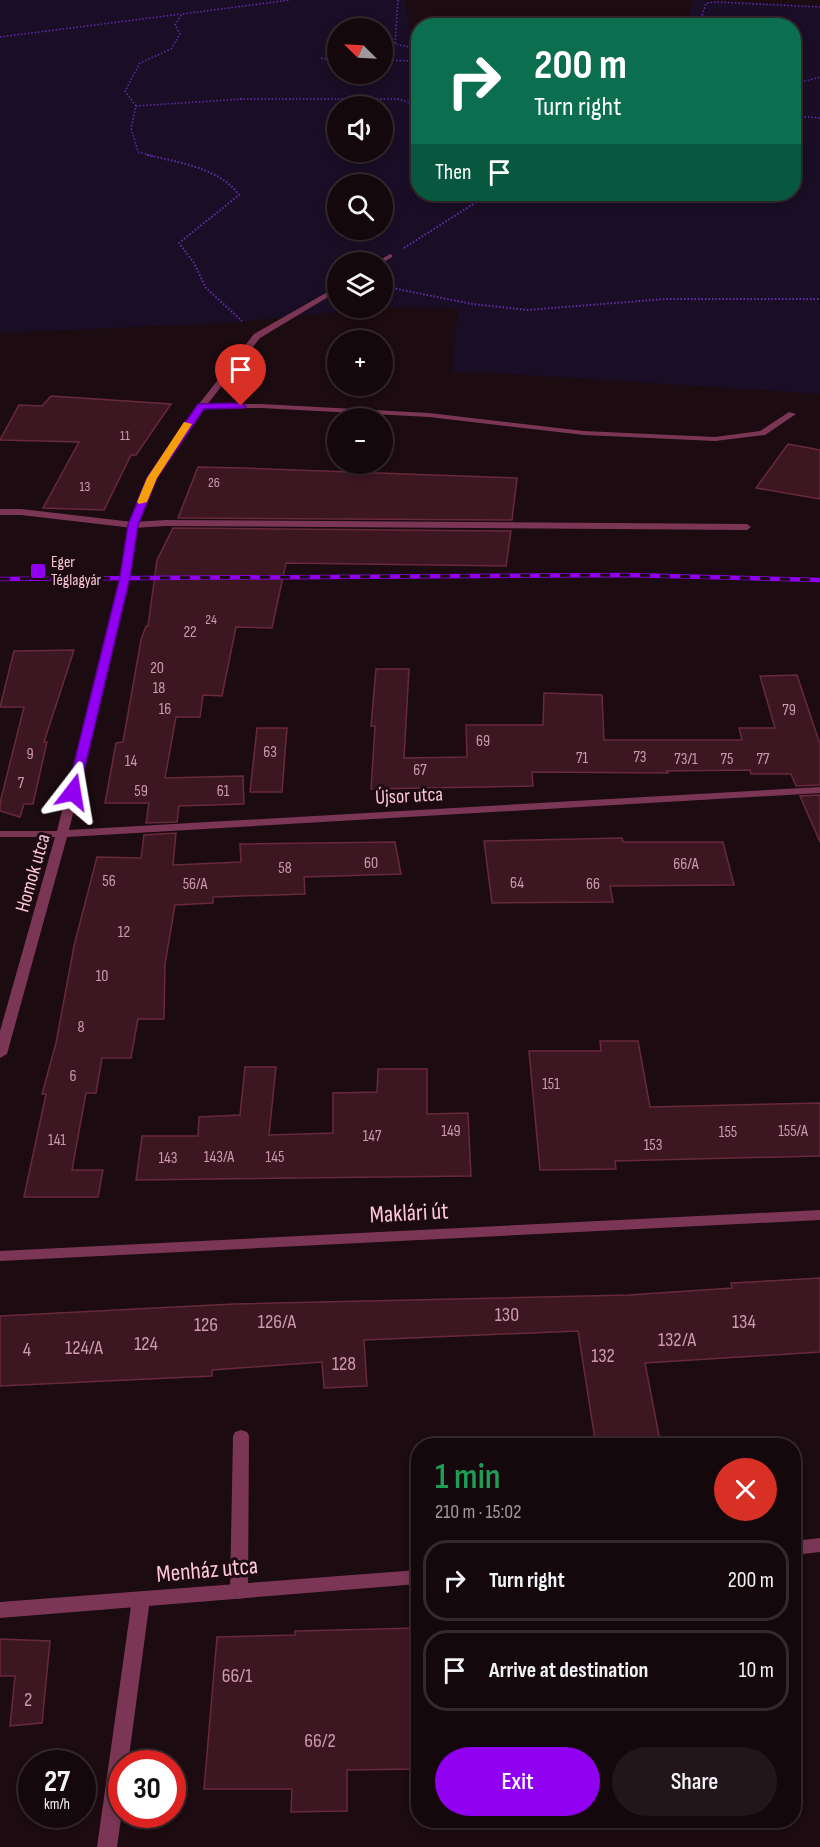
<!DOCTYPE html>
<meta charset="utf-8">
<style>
body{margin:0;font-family:"Sofia Sans Condensed",sans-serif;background:#22161a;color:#f1f3f6;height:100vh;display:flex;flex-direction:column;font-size:22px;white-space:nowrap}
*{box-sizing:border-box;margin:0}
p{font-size:20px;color:#9d9a9d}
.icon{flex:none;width:33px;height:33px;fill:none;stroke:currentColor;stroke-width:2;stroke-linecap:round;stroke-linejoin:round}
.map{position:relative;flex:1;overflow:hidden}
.side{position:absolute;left:411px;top:1438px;width:390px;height:390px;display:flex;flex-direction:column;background:#15080c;border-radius:24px;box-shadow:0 3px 9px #0003,0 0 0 2px #34292d}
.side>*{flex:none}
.banner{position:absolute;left:411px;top:18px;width:390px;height:183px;border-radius:24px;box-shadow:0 3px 9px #0003,0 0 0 2px #34292d;background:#0b6e4f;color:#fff;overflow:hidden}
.needle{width:39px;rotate:294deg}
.tools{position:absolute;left:327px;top:18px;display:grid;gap:12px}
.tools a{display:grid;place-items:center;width:66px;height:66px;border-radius:50%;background:#15080c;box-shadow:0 3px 9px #0003,0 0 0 2px #34292d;font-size:30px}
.speed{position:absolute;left:18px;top:1750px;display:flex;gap:12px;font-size:30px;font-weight:700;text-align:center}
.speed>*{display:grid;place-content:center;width:78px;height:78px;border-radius:50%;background:#15080c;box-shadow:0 3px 9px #0003,0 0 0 2px #34292d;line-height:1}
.speed small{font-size:15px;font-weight:400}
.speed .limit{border:9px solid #d22;background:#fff;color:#111}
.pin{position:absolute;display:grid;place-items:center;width:51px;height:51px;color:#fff;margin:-62px -26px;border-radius:50% 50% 50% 0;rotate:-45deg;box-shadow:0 0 6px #0007}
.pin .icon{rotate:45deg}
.me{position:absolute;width:66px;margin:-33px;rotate:14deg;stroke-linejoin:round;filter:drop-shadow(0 0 4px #0008)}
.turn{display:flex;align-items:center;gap:21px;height:126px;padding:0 24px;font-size:27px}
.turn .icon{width:78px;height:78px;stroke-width:2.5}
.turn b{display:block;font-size:42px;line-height:51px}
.then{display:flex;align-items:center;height:57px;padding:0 24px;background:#0003;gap:12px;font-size:22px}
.round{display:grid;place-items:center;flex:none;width:63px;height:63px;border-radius:32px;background:#22161a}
.summary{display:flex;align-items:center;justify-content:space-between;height:102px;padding:0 24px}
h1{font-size:36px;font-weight:600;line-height:45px;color:#1e9e55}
.action{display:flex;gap:12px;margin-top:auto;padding:12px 24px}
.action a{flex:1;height:69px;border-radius:36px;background:#9100f0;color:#fff;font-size:24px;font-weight:600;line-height:69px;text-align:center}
.action a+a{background:#22161a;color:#f1f3f6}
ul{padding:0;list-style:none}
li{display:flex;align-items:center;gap:18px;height:81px;margin:0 12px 9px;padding:0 12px;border:3px solid #34292d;border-radius:24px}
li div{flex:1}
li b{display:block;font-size:22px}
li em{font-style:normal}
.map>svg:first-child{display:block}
.green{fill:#190e25;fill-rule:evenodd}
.building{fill:#3c1722;stroke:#68293c;stroke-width:1.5}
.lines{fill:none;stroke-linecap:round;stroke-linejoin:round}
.path-far1{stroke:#652cac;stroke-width:1.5;stroke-dasharray:1.5 2;stroke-linecap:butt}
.path{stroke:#652cac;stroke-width:2;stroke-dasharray:1.5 2;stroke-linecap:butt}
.service{fill:#7b3656;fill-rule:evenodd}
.minor{fill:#7b3656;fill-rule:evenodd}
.rail-casing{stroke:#9100f0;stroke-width:4.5}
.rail{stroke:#1c0b10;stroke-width:3;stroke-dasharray:10;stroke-linecap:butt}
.route{fill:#9100f0;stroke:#5e009c;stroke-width:1.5}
.slow{fill:#f59e0b}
.poi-dot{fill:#9100f0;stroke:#1c0b10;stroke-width:2}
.labels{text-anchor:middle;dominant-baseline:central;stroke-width:6;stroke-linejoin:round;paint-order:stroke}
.far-number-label{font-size:14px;fill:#ce9aae}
.far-poi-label{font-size:16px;fill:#ffc6dc;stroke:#1c0b10;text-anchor:start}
.number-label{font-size:16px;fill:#ce9aae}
.street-label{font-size:20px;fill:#ffc6dc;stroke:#1c0b10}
.near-number-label{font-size:20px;fill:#ce9aae}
.near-street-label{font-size:24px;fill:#ffc6dc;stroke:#1c0b10}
</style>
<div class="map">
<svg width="820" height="1847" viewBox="0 0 820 1847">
<rect width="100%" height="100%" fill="#1c0b10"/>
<path class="green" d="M0,0H405L411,34H418V194H794V26L592,25L631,18L689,16L693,0L820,5V394L498,373L452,372L458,308L383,307L382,262H338V308H376L226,323L0,333ZM338,28H382V74H338ZM338,106H382V152H338ZM338,184H382V230H338Z"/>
<path class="building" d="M51,396L171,404L136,455H131L104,510L43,508L79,442L0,440L19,405L42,406Z
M788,444L820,450V499L756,488Z
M198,467L242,468L517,478L512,520L178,518Z
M173,528L511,531L506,566L286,563L272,628L236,627L222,696L203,695L200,717H176L165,778L243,776L244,804L179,806L177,822L146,823L149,803H105L116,743L123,742L141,640L146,626H148L157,560Z
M74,650L44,742H47L33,804H24L20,817L0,811V803L24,707H0L14,651Z
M376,669H409L404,758L467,757L466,725H543L544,693L602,695L604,740H742L739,728H775L760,676L797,675L820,744V785L796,786L791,774H751L750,770L667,771L668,773L532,772L533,786L371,789L375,726H371Z
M257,728H287L282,792H250Z
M820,795V842L800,796Z
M176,833L173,865L241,862L240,844L395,842L401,874L304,877L305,894L213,897V903L175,905L165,964L164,1019H138L131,1058H102L96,1093H86L72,1170H103L98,1197H24L46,1094H42L56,1043L74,946L97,857L141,858L144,835Z
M622,838L623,842H723L734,885L610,886L613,902L492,903L484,841Z
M600,1041H638L650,1107L820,1103V1156L615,1161L616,1169L540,1170L529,1051H601Z
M245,1067H276L269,1135L333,1133V1093L377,1092L378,1069H427V1114L468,1113L471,1176L136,1180L142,1136H198L199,1117L240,1115Z
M820,1278V1352L645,1363L661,1446H596L578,1331L364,1340L367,1386L324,1388L322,1362L212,1370V1376L0,1386V1316L233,1304L629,1295L732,1288L731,1283Z
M418,1628V1769L347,1770V1811L291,1812L292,1789H204L217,1637L295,1635V1631Z
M0,1639L50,1641L42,1723L10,1726L15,1676H0Z"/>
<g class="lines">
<path class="path-far1" d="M398,0L395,44L418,49
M607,26L701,19L706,3L717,2L820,7
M0,37L181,14
M321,58L338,62
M382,60L418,61
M794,84L820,77
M240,99H399L418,106
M136,106L125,91L140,63L171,49L180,34L175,25L182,14L290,0
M794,116L820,118
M153,156L138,152L131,128L136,106L243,99"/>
<path class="path" d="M147,155C177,162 220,168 239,195L179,243L194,263L206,288L242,321
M404,248L489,194
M382,286L472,304L527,310L665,299H820"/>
<path class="service" d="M198,404H261L429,413L584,431L715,437L760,431L789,412L796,414L765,435L715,441L584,435L429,417L261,408H201L197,406Z
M0,509H21L133,522L166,520L747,524L751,527L747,530L166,526L133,528L21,515H0Z
M241,1430L247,1432L249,1436L248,1592L245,1597L239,1599L233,1597L230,1592L233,1436L235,1432Z
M141,1592L147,1594L150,1599L128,1764H122V1811L117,1847H97L132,1599L135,1594Z"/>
<path class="minor" d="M390,254L392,255V257L382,263L377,262Z
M338,286V291L260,338L186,431L156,478L137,525L130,577L69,830L820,787V793L67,837L7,1054L0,1058V1031L55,837H0V831H57L120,577L129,525L148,478L180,428L254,334Z
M820,1210V1220L0,1261V1251Z
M820,1538V1552L794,1555V1541Z
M418,1570V1584L0,1618V1602Z"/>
<defs>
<path id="rail" d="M0,579L626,575L820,580"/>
</defs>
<use href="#rail" class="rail-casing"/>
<use href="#rail" class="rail"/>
</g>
<path class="route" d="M241,403L246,406L245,408L204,409L157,478L138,525L130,577L79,792L73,795L68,794L67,792L120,577L128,525L147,478L198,404Z"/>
<path class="slow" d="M184,422L192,424L157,478L147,502L139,504L137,502L147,478Z"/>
<rect class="poi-dot" x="30" y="563" width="16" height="16" rx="3"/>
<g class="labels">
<g class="far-number-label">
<text x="125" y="435">11</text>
<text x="214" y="482">26</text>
<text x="85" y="486">13</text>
<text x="211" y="619">24</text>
</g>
<g class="far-poi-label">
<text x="51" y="562">Eger<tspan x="51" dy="18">Téglagyár</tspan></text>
</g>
<g class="number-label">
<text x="190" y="632">22</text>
<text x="157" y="668">20</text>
<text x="159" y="688">18</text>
<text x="165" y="709">16</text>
<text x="789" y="710">79</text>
<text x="483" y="741">69</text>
<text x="270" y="752">63</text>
<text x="30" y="754">9</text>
<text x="640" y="757">73</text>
<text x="582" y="758">71</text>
<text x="686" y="759">73/1</text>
<text x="727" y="759">75</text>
<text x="763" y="759">77</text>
<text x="131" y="761">14</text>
<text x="420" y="770">67</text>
<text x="21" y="783">7</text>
<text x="141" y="791">59</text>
<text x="223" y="791">61</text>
<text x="371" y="863">60</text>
<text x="686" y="864">66/A</text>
<text x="285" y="868">58</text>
<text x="109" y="881">56</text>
<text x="517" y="883">64</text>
<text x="195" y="884">56/A</text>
<text x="593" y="884">66</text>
<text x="124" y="932">12</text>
<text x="102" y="976">10</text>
<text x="81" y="1027">8</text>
<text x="73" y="1076">6</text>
<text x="551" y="1084">151</text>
<text x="451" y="1131">149</text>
<text x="793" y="1131">155/A</text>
<text x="728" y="1132">155</text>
<text x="372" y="1136">147</text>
<text x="57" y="1140">141</text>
<text x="653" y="1145">153</text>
<text x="219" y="1157">143/A</text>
<text x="275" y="1157">145</text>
<text x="168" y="1158">143</text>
</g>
<g class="street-label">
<text transform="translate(409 796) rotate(-3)">Újsor utca</text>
<text transform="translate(33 873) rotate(-74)">Homok utca</text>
</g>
<g class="near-number-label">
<text x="507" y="1315">130</text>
<text x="277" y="1322">126/A</text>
<text x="744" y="1322">134</text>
<text x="206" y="1325">126</text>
<text x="677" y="1340">132/A</text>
<text x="146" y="1344">124</text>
<text x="84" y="1348">124/A</text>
<text x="27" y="1350">4</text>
<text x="603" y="1356">132</text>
<text x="344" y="1364">128</text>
<text x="237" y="1676">66/1</text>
<text x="28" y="1700">2</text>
<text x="320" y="1741">66/2</text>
</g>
<g class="near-street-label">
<text transform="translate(409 1213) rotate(-3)">Maklári út</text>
<text transform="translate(207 1570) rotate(-5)">Menház utca</text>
</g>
</g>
</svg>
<div class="tools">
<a><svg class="needle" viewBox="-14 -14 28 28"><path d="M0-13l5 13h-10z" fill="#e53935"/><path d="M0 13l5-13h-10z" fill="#9d9a9d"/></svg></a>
<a><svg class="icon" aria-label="sound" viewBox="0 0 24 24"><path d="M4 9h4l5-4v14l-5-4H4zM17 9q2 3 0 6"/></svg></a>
<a><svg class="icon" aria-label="search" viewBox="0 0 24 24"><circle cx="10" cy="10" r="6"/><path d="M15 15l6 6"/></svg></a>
<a><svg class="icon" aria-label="layers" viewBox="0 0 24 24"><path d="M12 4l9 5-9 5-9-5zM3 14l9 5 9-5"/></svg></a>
<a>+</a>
<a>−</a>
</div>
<div class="speed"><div>27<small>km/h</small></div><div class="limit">30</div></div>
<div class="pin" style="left:241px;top:406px;background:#d93025"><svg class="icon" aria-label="arrive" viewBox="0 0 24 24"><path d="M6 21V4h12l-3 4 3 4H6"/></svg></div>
<svg class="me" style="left:73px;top:792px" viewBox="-20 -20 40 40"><path d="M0-17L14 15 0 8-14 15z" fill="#9100f0" stroke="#fff" stroke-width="4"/></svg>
<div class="banner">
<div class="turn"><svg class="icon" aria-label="right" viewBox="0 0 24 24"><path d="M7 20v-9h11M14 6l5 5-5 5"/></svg><div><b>200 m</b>Turn right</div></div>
<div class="then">Then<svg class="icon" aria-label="arrive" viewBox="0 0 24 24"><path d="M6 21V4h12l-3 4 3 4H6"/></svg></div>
</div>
<section class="side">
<div class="summary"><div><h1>1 min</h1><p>210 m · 15:02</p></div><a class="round" style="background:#d93025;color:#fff"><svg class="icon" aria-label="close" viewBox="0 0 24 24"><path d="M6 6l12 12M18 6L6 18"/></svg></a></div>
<ul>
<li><svg class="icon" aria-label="right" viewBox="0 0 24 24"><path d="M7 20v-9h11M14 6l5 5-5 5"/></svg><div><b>Turn right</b></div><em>200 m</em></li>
<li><svg class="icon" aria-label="arrive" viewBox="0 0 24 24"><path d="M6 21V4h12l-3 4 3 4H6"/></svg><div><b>Arrive at destination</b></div><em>10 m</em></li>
</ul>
<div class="action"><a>Exit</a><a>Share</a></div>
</section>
</div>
